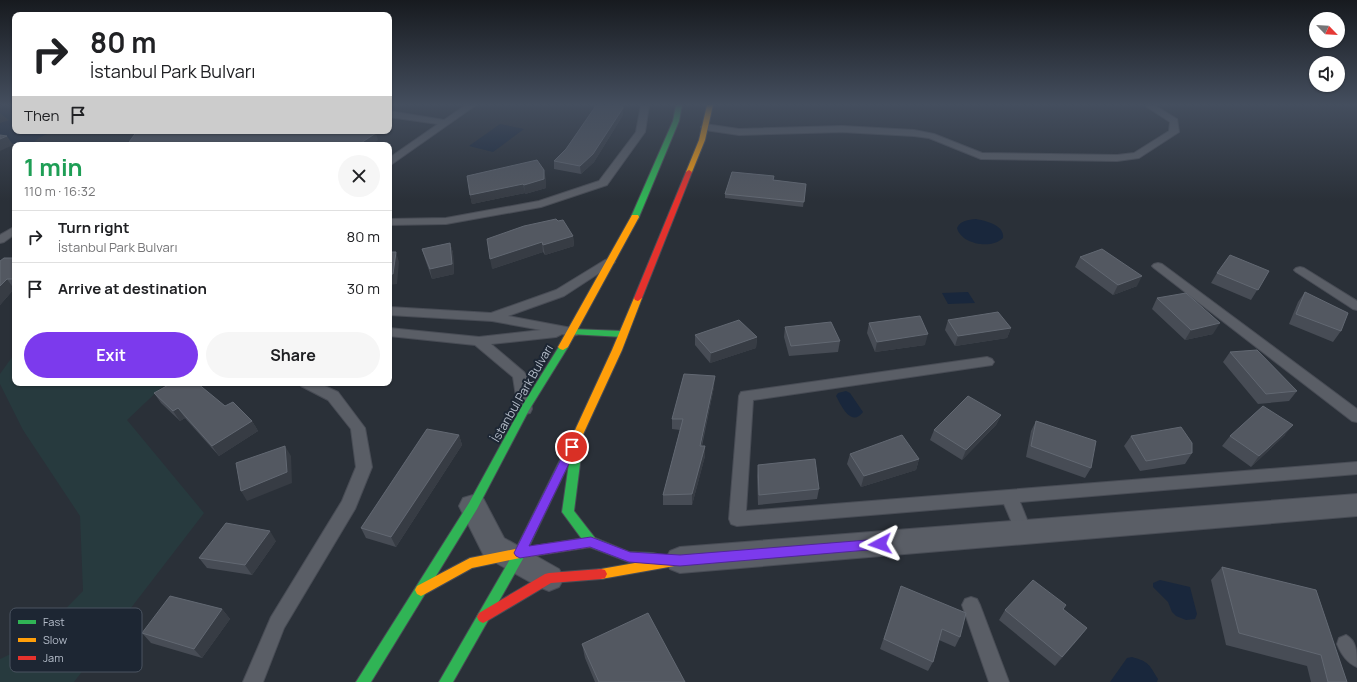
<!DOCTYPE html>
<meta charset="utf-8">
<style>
body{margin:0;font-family:Manrope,sans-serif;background:#f6f6f6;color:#202124;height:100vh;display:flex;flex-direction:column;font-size:15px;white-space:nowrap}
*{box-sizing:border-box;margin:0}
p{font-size:13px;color:#757577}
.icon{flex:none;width:22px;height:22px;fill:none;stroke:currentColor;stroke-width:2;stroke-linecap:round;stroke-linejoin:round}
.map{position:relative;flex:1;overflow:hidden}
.details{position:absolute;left:12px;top:142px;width:380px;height:244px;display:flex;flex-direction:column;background:#fff;border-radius:8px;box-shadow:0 1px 3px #0004}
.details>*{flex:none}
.top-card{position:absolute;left:12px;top:12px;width:380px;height:122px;border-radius:8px;box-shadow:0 1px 3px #0004;background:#fff;color:#202124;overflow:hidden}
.needle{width:26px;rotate:115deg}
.tools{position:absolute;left:1309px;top:12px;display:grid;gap:8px}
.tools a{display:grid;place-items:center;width:36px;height:36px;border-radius:50%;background:#fff;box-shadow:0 1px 3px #0004;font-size:20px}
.pin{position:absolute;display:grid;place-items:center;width:34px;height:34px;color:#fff;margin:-17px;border:2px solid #fff;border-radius:50%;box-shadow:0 1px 4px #0007}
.me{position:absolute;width:44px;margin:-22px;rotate:266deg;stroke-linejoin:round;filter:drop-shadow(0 0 3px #0008)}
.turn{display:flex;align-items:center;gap:14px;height:84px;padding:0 12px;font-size:18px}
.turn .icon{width:52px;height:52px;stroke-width:2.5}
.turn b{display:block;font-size:28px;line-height:34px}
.then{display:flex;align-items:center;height:38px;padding:0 12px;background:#0003;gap:8px;font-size:15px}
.round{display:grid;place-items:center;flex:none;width:42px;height:42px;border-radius:21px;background:#f6f6f6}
.headline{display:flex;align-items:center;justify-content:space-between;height:68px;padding:0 12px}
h1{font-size:24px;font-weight:700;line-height:30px;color:#1e9e55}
.cta{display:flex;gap:8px;margin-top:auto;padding:8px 12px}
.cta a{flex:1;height:46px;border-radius:24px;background:#7c3aed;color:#fff;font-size:16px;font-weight:700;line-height:46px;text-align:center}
.cta a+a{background:#f6f6f6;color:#202124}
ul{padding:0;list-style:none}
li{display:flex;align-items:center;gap:12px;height:52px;padding:0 12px;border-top:1px solid #e0e0e0}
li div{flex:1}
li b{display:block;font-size:15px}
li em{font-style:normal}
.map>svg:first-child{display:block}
.green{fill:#273a3e}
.water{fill:#19273c}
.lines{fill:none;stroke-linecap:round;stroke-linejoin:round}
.lane-casing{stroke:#484c55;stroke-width:2}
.street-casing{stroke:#484c55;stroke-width:2}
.fast-casing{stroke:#484c55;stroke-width:2}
.slow-casing{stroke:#484c55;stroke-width:2}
.jam-casing{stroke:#484c55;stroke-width:2}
.lane{fill:#5a5e66;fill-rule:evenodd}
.street{fill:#5a5e66;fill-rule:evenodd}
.fast{fill:#30b455;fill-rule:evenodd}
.slow{fill:#ff9f0a;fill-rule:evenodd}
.jam{fill:#e5322d;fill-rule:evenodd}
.wall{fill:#474c55}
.shaded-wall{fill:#373c44}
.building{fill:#535861;stroke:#626872}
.route{fill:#7c3aed;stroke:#51269a}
.labels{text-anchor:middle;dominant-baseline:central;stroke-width:4;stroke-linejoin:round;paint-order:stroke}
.street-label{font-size:12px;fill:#b4bcc9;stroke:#1d2633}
.key{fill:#1d2633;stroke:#4a5360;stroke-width:1}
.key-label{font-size:11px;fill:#b4bcc9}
</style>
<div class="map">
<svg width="1357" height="682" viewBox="0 0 1357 682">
<rect width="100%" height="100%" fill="#2a3038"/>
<path class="green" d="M15,353V383H166L127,420L204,513L74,682H0V659L30,645L83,591L80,516L23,430L0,384V374Z"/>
<path class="water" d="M0,105H15V131H60C48,133 39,136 31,145H18L0,140V123L9,120L0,113Z
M500,124L524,129L493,152L469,146Z
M976,219C986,221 1005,225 1003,238C991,250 961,244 957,228C961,220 968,220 976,219Z
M968,292L975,303L948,304L942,293Z
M846,391L850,393L863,412C851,428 841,405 836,396L838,393Z
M1160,580L1190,587L1197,614L1195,619L1186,620L1176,616L1172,612L1168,602L1153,587V583Z
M1132,657C1150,662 1149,665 1158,679L1157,682H1110L1127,658Z"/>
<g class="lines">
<defs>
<path id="lane" d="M466,105H476L392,164L389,165V158L438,124L389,117V111L444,120Z
M641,105H649L645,132L607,185L541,207L446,224L389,225V219L446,218L539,201L599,181L636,132Z
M1144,105H1154L1177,119L1179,132L1139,158L1117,161L981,159L929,138L914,136L842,132L739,135L705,130L701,127L705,124L739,129L842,126L914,130L934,134L982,153L1117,155L1134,153L1169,131L1170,122Z
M12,228H15V234L4,242L0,243V235Z
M609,259L613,260L615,262L613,264L564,296L508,316L577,329L578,332L577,335L572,336L562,334L556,337L491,344L524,372L526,375L532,409L530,413L525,414L520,413L518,409L513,377L475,345L389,336V328L479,337L541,330L492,321L389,315V307L491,313L556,290L605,260Z
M1158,263L1162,264L1357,409V422L1352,421L1154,268L1152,266L1154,264Z
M1300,267L1304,268L1357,301V310L1353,309L1296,272L1294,270L1296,268Z
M987,357L992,359L994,362L992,365L753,400L746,511L1357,462V474L1020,502L1032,532L1030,537L1024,539L1018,537L1004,504L737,526L731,524L729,519L739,396L741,392Z
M299,383H318L338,392L365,428L372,467L355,509L284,628L263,682H243L271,617L342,501L356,467L351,429L328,400L301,386Z
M971,597L977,599L980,605L1009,682H989L962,605L965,599Z
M1346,635C1357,641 1357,653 1357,667C1347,663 1341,654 1337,644L1339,638Z"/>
<path id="street" d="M1357,494V516L680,573L670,569L665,560L670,551L680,547Z
M473,495L483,498L504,538L559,569L564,578L559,587L549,591L539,587L484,556L459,506L463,498Z"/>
<path id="fast" d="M676,105H682L679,121L639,217L638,219H632L631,217L673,121Z
M572,329L623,331L627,334L623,337L569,334L568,332L569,330Z
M563,344L568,347L529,410L477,509L371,682H356L469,503L522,406L560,345Z
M578,436L582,437L583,440L574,511L595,538L629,552L653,553L657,554L659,558L657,562L653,563L629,562L587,546L562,512L569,463L524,557L453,682H439L516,549L571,438Z"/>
<path id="slow" d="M707,105H713L705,140L692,172L689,174L687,173L686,172L699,140Z
M632,215H638L639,217L568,347L563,350L560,349L558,347Z
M638,295L642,298L622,350L580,441L579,444L575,445L571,444L570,441L612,350L634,298Z
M591,537L595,538L597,542L595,546L591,547L520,558L472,568L425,594L421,596L417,594L415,590L417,586L470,558L520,548Z
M680,555L684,556L686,560L684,564L680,565L601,579L597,578L595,574L597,570L601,569Z"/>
<path id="jam" d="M689,170L692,172L642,298L638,301L635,300L634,298L686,172Z
M601,569L605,570L607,574L605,578L601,579L551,583L487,621L483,623L479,621L477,617L479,613L545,574L549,573Z"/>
</defs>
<use href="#lane" class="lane-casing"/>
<use href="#street" class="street-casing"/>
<use href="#fast" class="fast-casing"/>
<use href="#slow" class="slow-casing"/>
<use href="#jam" class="jam-casing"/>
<use href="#lane" class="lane"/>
<use href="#street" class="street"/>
<use href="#fast" class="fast"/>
<use href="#slow" class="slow"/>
<use href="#jam" class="jam"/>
</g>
<path class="wall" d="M595,105H623V115L594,162L581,174L554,169V161L566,149L595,107Z
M774,176L773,180L806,184L803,207L725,198V194Z
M546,179V188L525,194V193L472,204L470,195Z
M558,221L573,236L574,246L545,255L543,252L492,269Z
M450,243L453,253L454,274L432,279L425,259L422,249Z
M1080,257L1137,286L1113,295L1075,267Z
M15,258V289H14L0,305V261Z
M1269,271L1251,300L1211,283L1217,273Z
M1305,292L1341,331L1333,342L1289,324L1298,302Z
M1157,298L1213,334L1185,340L1152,309Z
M948,320L1011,328L1007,338L955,346L945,330Z
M869,323L925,345L875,352L867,333Z
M785,327L840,341L838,352L789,356L784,337Z
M695,335L757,337L756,348L710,363L695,345Z
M1230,352L1297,391L1289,401L1258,404L1223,362Z
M714,387L702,446H705V456L692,505H663V495L680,430L672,429V419Z
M154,393L225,406L252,421L258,431L219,456L185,418L180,421L161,403Z
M1001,415L996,425L962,460L930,440L934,430Z
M1036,421L1091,468L1085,478L1026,457L1031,431Z
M459,435L462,445L396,547L366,538L361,528Z
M1285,435L1251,467L1222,446L1230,436Z
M1131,436L1192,453L1185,464L1140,471L1124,446Z
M850,454L919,459L916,470L861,487L847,464Z
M758,465L819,489L817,499L758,505L757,476Z
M276,541L252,575L207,568L199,558Z
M1222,567L1316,590L1347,682H1311L1307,666L1226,645L1211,580Z
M901,586L960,637L955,647L939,640L933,662L928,671L880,649Z
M222,609L230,619L202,658L151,643L142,633Z
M1063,609L1087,628L1080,637L1055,666L999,620L1005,610Z
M582,644L685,682H595L585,658Z"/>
<path class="shaded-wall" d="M623,105V115L594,162L581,174L580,166Z
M376,133L378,140L372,145H358Z
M7,136L13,145L0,151V139Z
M188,143L189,145H164Z
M544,170L546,179V188L525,194L524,185Z
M523,184L525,193L472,204L470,195Z
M573,236L574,246L545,255L543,245Z
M542,242L543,252L492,269L490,259Z
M450,243L453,253L454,274L432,279L430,269Z
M396,252L399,262L397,284L389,285V274Z
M1142,276L1137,286L1113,295L1118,285Z
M7,279L14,289L0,305V286Z
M1220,323L1213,334L1185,340L1191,330Z
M1011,328L1007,338L955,346L958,336Z
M928,334L925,345L875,352L877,342Z
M757,337L756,348L710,363L711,353Z
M715,376L714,387L699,456L700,446Z
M178,408L185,418L180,421L173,411Z
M1001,415L996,425L962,460L966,450Z
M252,421L258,431L219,456L212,446Z
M1293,425L1285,435L1251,467L1259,456Z
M459,435L462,445L396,547L391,537Z
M285,446L291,456L292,483L247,501L241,491Z
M705,446V456L692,505V494Z
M919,459L916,470L861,487L864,476Z
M270,531L276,541L252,575L245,565Z
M222,609L230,619L202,658L194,649Z
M1087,628L1080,637L1055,666L1062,657Z"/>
<path class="building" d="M595,105H623V108L593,154L580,166L554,161L566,149L595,107Z
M137,131H363L376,133L358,145H184L188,143L164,145H127Z
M0,135L7,136L0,139Z
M537,160L544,170V179L524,185L523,184L470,195L467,176Z
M732,172L774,176L773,180L806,184L804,202L725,194Z
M556,219L558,221L563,220L573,236L543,245L542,242L490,259L487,239L524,226Z
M450,243L452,264L430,269L422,249Z
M1102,249L1142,276L1118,285L1080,257Z
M389,252H396L393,274H389Z
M1230,255L1269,271L1258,290L1217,273Z
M4,258H15V278L14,279H7L0,286V261Z
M1305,292L1348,313L1341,331L1296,314Z
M1186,293L1220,323L1191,330L1157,298Z
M998,312L1011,328L958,336L948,320Z
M920,316L928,334L877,342L869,323Z
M739,320L757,337L711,353L695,335Z
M831,322L840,341L791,346L785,327Z
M1257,350L1297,391L1266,394L1230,352Z
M684,374L715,376L700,446H705L692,494L663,495L683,419H672Z
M172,383H197L225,406L233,402L252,421L212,446L178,408L173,411L154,393Z
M968,396L1001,415L966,450L934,430Z
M1263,406L1293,425L1259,456L1230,436Z
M1036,421L1096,441L1091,468L1031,446Z
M1181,427L1192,443V453L1146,461L1131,436Z
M427,429L459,435L391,537L361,528Z
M902,435L919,459L864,476L850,454Z
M285,446L287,472L241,491L236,463Z
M815,459L819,489L759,495L758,465Z
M226,523L270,531L245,565L199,558Z
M1222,567L1316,590L1347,682H1328L1321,655L1239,633Z
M1033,580L1066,605L1063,609L1087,628L1062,657L1005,610Z
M901,586L966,613L960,637L942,629L933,662L884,639Z
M170,596L222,609L194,649L142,633Z
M648,613L685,682H599L582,644Z"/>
<linearGradient id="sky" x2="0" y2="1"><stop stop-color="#171a1f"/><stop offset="0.52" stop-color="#444e5e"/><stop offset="1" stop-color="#444e5e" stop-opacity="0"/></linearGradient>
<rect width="1357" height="201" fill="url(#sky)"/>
<path class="route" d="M572,443L576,444L577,447L529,546L591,537L630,552L680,555L880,539L884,540L886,544L884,548L880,549L680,566L629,562L590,547L520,558L516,556L514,553L567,447L568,444Z"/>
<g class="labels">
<g class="street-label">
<text transform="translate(522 393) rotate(-60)">İstanbul Park Bulvarı</text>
</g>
</g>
<rect x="10" y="608" width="132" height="64" rx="6" class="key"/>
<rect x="18" y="620" width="18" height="4" fill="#30b455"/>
<rect x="18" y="638" width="18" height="4" fill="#ff9f0a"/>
<rect x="18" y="656" width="18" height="4" fill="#e5322d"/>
<g class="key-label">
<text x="43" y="626">Fast</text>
<text x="43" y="644">Slow</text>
<text x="43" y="662">Jam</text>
</g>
</svg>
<div class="tools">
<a><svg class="needle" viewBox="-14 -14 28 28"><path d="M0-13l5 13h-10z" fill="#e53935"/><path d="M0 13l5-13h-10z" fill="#757577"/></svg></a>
<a><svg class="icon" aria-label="sound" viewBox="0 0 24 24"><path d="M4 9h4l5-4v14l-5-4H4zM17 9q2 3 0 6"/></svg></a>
</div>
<div class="pin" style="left:572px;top:447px;background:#d93025"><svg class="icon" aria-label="arrive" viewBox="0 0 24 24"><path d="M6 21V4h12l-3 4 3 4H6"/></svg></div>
<svg class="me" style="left:880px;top:544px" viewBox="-20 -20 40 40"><path d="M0-17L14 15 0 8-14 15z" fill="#7c3aed" stroke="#fff" stroke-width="4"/></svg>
<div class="top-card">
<div class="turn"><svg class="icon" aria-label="right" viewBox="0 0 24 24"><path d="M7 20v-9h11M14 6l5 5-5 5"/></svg><div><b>80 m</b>İstanbul Park Bulvarı</div></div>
<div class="then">Then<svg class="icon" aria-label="arrive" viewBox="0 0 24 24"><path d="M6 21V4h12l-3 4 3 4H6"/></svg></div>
</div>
<section class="details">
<div class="headline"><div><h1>1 min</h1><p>110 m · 16:32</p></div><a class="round"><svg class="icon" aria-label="close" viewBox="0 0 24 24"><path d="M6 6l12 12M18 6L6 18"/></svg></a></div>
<ul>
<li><svg class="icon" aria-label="right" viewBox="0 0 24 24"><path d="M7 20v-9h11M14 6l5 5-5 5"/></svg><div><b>Turn right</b><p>İstanbul Park Bulvarı</p></div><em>80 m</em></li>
<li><svg class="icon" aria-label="arrive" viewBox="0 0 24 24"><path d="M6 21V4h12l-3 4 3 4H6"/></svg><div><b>Arrive at destination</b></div><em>30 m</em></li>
</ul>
<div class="cta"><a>Exit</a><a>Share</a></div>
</section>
</div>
